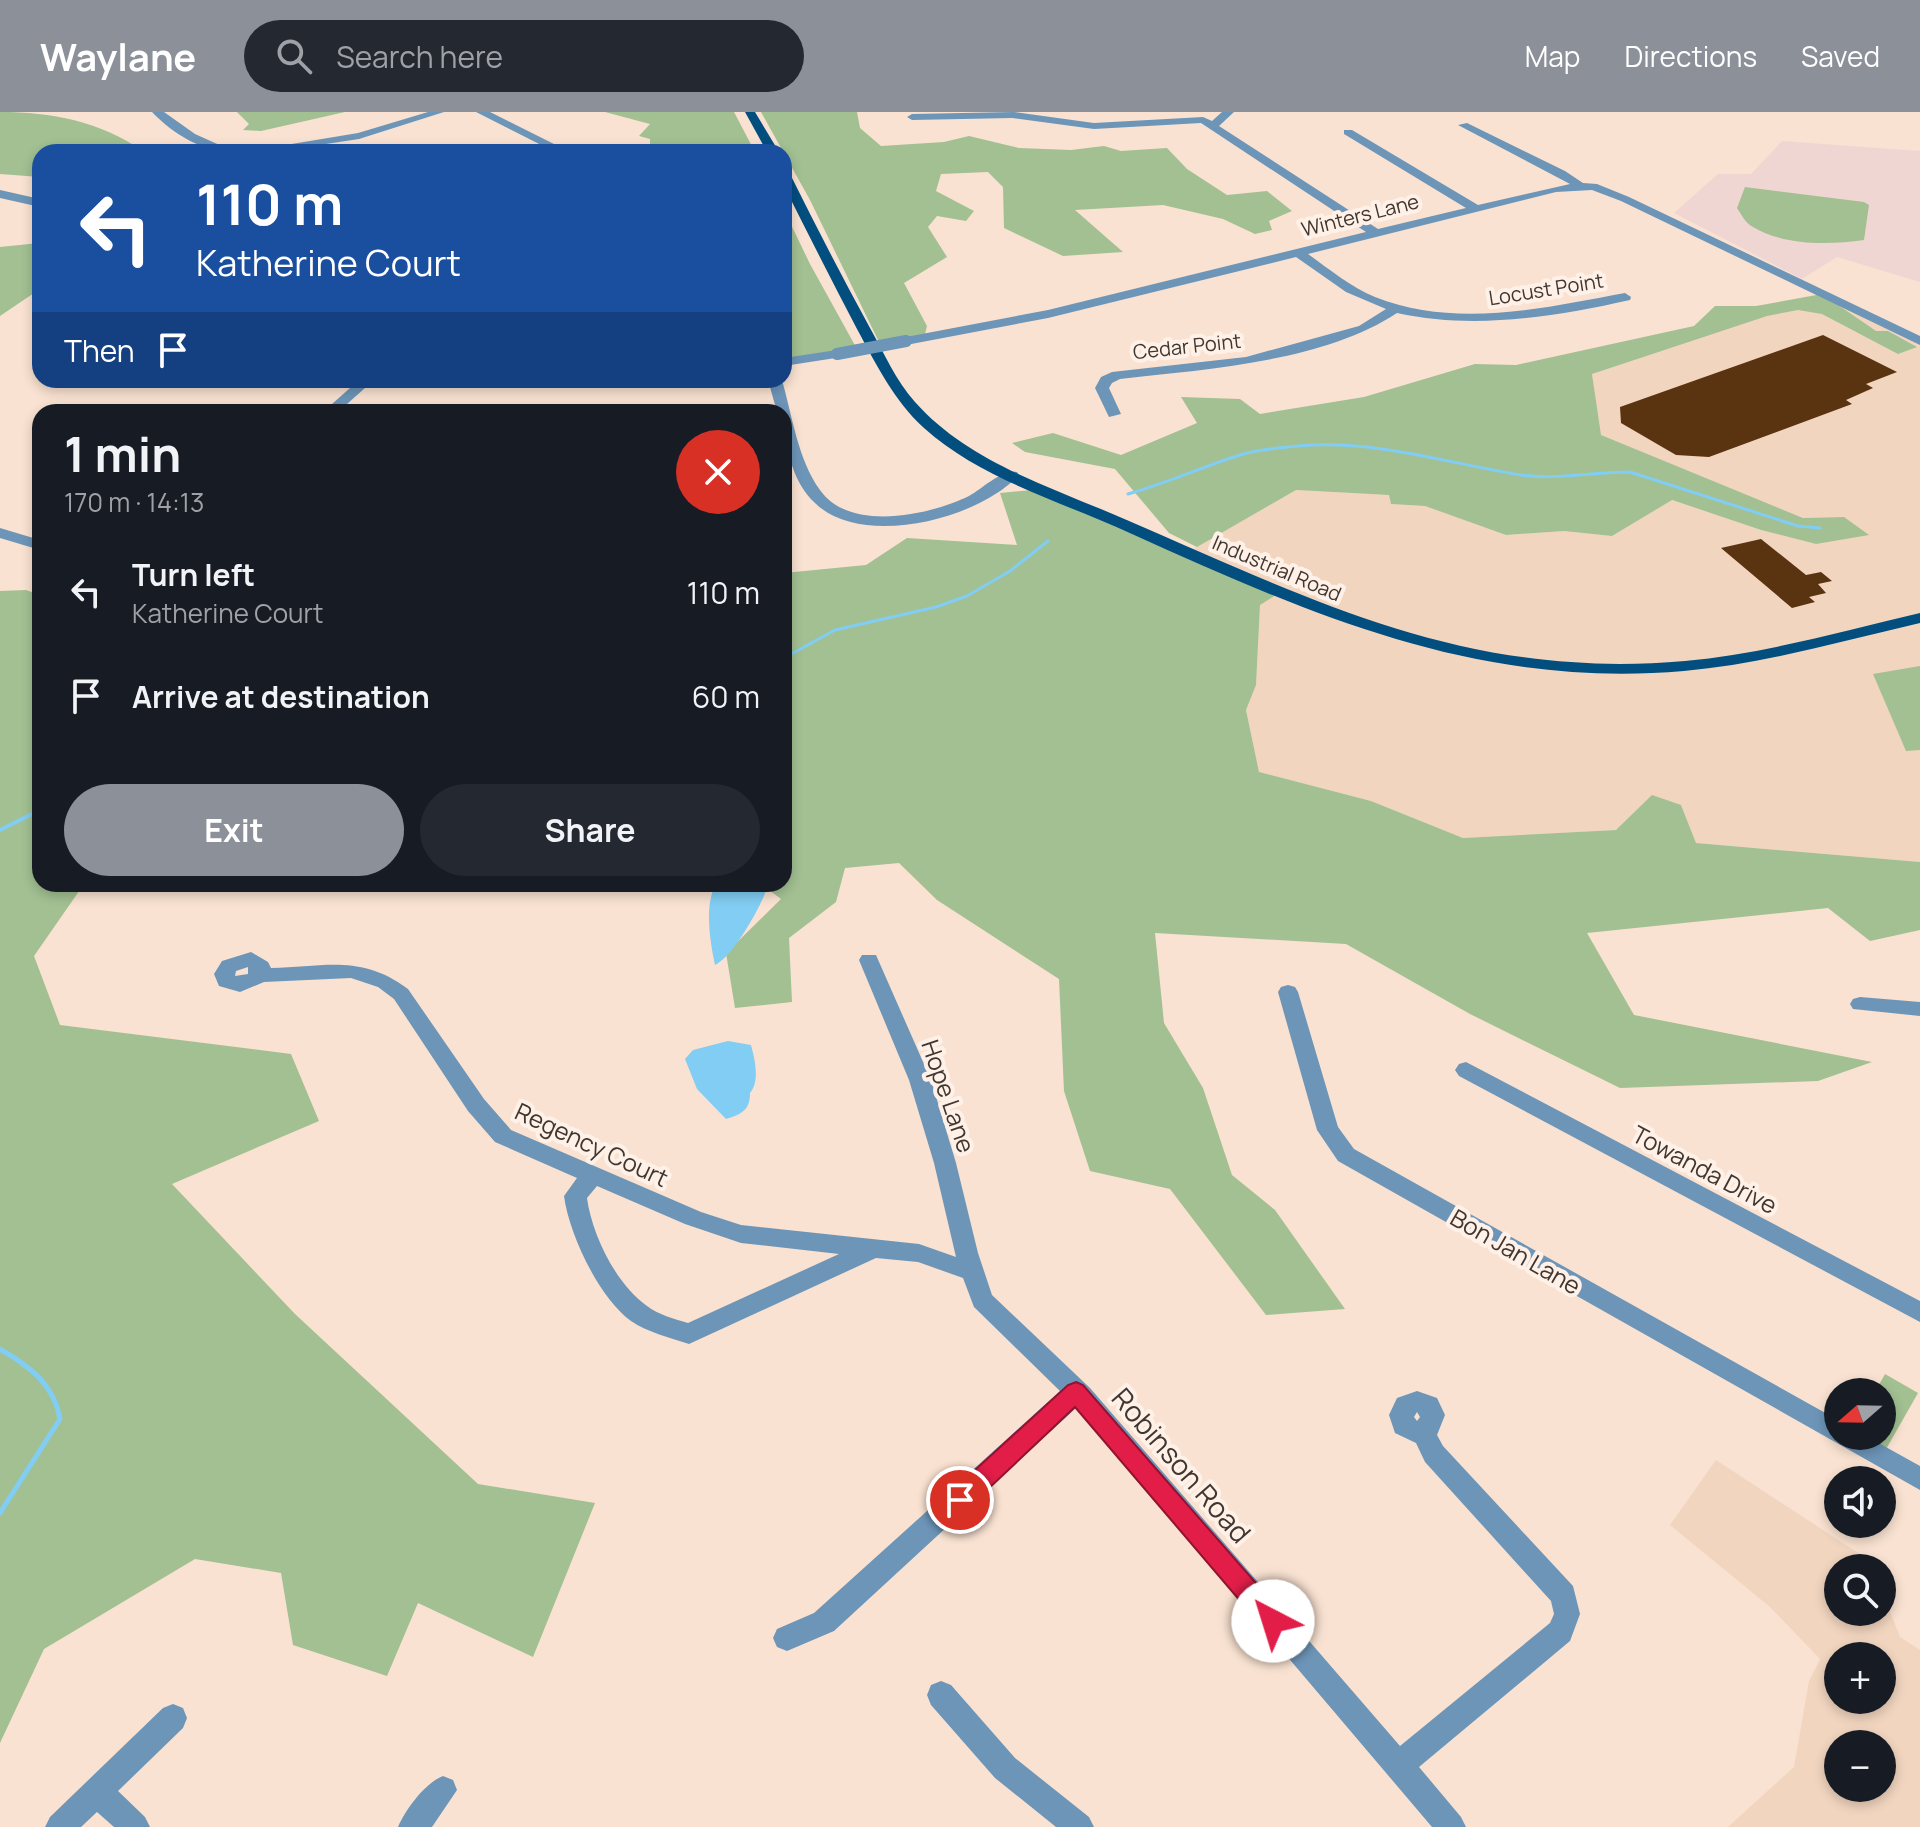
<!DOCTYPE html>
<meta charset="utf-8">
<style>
body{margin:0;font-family:Manrope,sans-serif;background:#242831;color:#f1f3f6;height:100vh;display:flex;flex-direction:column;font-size:30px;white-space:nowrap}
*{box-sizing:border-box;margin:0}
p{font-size:26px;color:#9ea1a6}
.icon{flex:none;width:44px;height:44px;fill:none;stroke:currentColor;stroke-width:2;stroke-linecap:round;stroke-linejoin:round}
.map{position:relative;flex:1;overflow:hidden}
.side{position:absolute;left:32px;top:292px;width:760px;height:488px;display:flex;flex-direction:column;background:#171b24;border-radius:24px;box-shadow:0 4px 12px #0003}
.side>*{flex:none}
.top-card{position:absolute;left:32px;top:32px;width:760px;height:244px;border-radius:24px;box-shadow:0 4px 12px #0003;background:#1a4fa0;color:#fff;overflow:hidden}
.needle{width:52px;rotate:250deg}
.controls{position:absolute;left:1824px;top:1266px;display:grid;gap:16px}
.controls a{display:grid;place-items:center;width:72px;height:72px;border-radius:50%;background:#171b24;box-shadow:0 4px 12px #0003;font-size:40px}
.pin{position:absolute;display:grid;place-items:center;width:68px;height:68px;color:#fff;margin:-34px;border:4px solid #fff;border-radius:50%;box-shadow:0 2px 8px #0007}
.me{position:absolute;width:88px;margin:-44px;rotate:320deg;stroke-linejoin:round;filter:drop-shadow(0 0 6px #0008)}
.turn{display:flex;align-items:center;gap:28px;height:168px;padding:0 32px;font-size:36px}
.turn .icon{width:104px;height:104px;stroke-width:2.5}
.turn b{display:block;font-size:56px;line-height:68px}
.then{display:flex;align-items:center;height:76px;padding:0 32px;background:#0003;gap:16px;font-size:30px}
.round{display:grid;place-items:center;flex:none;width:84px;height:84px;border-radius:42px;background:#242831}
.summary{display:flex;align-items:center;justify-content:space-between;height:136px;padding:0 32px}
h1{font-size:48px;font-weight:700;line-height:60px}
.primary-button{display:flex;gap:16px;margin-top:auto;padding:16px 32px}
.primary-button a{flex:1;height:92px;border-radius:48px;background:#8c9099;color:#fff;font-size:32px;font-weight:700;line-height:92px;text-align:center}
.primary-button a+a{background:#242831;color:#f1f3f6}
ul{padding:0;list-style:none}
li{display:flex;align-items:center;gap:24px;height:104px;padding:0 32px}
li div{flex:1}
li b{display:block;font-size:30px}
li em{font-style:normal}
header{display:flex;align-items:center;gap:48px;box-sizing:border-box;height:112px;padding:0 40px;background:#8c9099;color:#fff}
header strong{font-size:38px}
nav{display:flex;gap:44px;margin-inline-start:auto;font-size:28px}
.search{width:560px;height:72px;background:#242831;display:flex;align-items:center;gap:20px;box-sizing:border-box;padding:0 28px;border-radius:44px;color:#9ea1a6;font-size:30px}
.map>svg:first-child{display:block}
.built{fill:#f1d5bf;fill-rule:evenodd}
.education{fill:#f0d6d2}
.green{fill:#a2c092}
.water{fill:#82cdf3}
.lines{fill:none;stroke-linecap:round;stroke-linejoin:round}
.stream-far2{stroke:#82cdf3;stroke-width:3}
.stream-far1{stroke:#82cdf3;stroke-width:4}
.stream{stroke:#82cdf3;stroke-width:5}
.building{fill:#5a3311}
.minor{fill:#6d95b8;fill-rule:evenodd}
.major{fill:#024e7f;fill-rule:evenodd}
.minor-bridge{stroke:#6d95b8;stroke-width:12}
.route{fill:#e11d48;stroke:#92132f;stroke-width:2}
.labels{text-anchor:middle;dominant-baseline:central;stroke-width:8;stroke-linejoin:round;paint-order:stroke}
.far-street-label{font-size:20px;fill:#403730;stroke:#fff1e7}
.street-label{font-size:24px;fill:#403730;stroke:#fff1e7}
.near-street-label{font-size:28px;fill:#403730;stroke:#fff1e7}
</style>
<header>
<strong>Waylane</strong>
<div class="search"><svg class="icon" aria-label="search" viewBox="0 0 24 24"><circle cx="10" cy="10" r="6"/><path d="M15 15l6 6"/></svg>Search here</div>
<nav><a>Map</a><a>Directions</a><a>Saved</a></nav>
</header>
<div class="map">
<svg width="1920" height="1715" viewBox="0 0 1920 1715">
<rect width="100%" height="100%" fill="#f9e2d1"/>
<path class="built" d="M1822,182L1920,229V750L1696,731L1681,693L1616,718L1463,726L1371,689L1259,660L1246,598L1256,573L1260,492L1280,481L1188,440L1296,378L1389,383L1391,392L1425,394L1506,423L1564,419L1612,424L1671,388L1761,418L1816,432L1844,405L1803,406L1600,323L1592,262Z
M1716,1348L1881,1456H1838V1500H1882V1466L1889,1497L1900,1525L1920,1538V1715H1728L1794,1655L1809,1569L1820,1547L1770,1495L1670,1413ZM1838,1544H1882V1588H1838ZM1838,1632H1882V1676H1838Z"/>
<path class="education" d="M1782,29L1920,39V170L1837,145L1802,167L1674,101L1718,62H1751Z"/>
<path class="green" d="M0,0C52,0 99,9 143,39L40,40V65L0,62Z
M237,0H345L261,19L243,18L249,12Z
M605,0H734L755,40H658L650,34V27L639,24L650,12Z
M761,0H857L860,16L881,34L944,30L969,24L1019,36L1071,38L1104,34L1121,39L1167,36L1187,57L1227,83L1267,79L1292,99L1269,109L1272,118L1255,122L1223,107L1163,93L1075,98L1123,140L1063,144L1004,116L1003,75L988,60L941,62L936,79L974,99L966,109L937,104L928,115L947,145L904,171L927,214L924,226L906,229L878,228L810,88Z
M1745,75L1864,90L1869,93L1864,128C1829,133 1785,134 1753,115C1746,112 1741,102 1737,96Z
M784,98L810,152L857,237L784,249Z
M39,131L40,177L0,204V135Z
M1822,182L1876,219H1888L1917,235L1898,242L1822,202L1798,198L1767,204L1592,262L1601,323L1803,406L1844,405L1869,423L1816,432L1761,418L1672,388L1612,424L1564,419L1506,423L1425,394L1391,392L1389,383L1296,378L1197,435L1169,421L1115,357L1025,340L1012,331L1053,321L1121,343L1197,311L1181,285L1240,287L1260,302L1364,285L1475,252L1516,253L1694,214L1715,194H1756Z
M1043,377L1281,480L1260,493L1256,573L1246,598L1259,660L1371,689L1463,726L1616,718L1652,683L1681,693L1696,731L1920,750V818L1870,829L1828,796L1587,821L1634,903L1872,950L1818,969L1620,976L1470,902L1346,832L1155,821L1164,911L1203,976L1232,1063L1275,1098L1345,1197L1266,1203L1170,1077L1090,1059L1064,979L1059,867L937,788L899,751L845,756L836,790L789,826L792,890L735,896L726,841L781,787L761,772H784V461L866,453L907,426L1017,433L1000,381Z
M26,478L40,483V772H84L34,844L60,913L291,942L319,1009L172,1072L295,1202L478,1372L595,1391L533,1545L418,1491L387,1564L293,1533L281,1461L195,1447L44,1537L0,1631V479Z
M1920,554V638L1906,639L1873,562Z
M1885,1262L1918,1281L1885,1339L1859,1324H1882V1280H1875Z"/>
<path class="water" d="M716,772H764L767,776C761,795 732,846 715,853C710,830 704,792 716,772Z
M728,929L751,933C755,948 760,969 750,981C750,998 742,1002 726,1007L697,977L685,947L693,938Z"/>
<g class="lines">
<path class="stream-far2" d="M1128,382C1168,371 1204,354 1243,342C1260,337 1280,336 1298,334C1374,327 1446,351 1521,363C1558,368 1593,360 1630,360L1798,414L1820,416
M784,546L835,518L936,495L967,484L1010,459L1048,429"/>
<path class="stream-far1" d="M0,718L40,698"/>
<path class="stream" d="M0,1237C29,1254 54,1272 60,1307L0,1401"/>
</g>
<path class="building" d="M1823,223L1897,260L1866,272L1873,276L1846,288L1852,292L1709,345L1676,343L1621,311L1620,295Z
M1761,427L1806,463L1821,460L1832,469L1818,472L1826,481L1809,485L1815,490L1792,496L1721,436Z"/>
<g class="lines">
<path class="minor" d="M152,0H164L195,22L235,40C203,40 174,23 152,0Z
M428,0H444L359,27L273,40H244L358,21Z
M476,0H490L570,40H555Z
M1014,0L1094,11L1203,5L1212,9L1222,0H1234L1219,14L1378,117L1466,96L1344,22V18H1352L1478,93L1570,72L1458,13L1467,11L1565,59L1583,71L1597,72L1629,85L1920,224V233L1621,89L1592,78L1556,80L1308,142C1329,157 1351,175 1375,185C1456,217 1543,196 1625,181L1631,185L1630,188C1554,205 1474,218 1397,201C1323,250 1207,257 1120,267L1112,271L1109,276L1121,302L1109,305L1095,276L1101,265L1112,260L1246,245L1359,214L1386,197L1346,180L1296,145L1048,206L906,233L899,229L906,225L1048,198L1366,120L1201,11L1094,17L1012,6L912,8L907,5L912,2Z
M0,78L40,87V95L0,86Z
M837,238L844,242L842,245L784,254V246Z
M359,268H374L338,300H323Z
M768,268H782C792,303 798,348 820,378C850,421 930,403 969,384C983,376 1002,357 1017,360L1019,363C979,407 862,437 815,391C791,369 784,330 784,300H777Z
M0,416L40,428V438L0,426Z
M251,840L268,850L271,856C325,855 361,842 408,877L484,987L511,1018L701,1100L741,1113L919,1132L956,1145L934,1051L909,968L859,848L862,843H876L931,968L956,1051L978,1141L992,1183L1090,1276L1400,1634L1550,1511L1554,1502L1551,1489L1425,1350L1416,1331L1395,1321L1389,1303L1397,1286L1417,1279L1437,1286L1445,1303L1437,1323L1443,1334L1573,1474L1580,1502L1570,1529L1419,1655L1461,1705L1466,1715H1432L1076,1296L834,1519L787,1539L777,1535L773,1526L777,1517L814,1501L1060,1279L974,1195L963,1166L918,1150L876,1146L689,1232C671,1226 647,1220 631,1209C599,1186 569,1122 564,1084L577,1066L495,1030L468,999L394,887L378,875L351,866L264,870L240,880L219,874L214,862L222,849ZM248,855V862L235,864L236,859ZM597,1074L685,1112L741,1131L839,1142L688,1211C675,1207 659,1203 647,1194C616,1172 592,1123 587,1086ZM1417,1300L1420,1305L1417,1309L1414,1305Z
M1288,873L1295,875L1298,880L1338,1015L1354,1037L1838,1308V1324H1866L1920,1354V1378L1338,1049L1317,1018L1278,880L1281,875Z
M1860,885L1920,890V904L1853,897L1850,892L1853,887Z
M1466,950L1920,1189V1210L1459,964L1455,958L1459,952Z
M941,1569L951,1573L1015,1646L1089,1705L1094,1715H1056L995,1666L931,1593L927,1583L931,1573Z
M173,1592L183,1596L187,1606L183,1616L118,1679L145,1705L150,1715H114L97,1700L81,1715H45L50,1705L163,1596Z
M443,1664L453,1668L457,1678L432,1715H398C406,1697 425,1671 443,1664Z"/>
<path class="major" d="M745,0H755L779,40H767Z
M784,59L790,62C816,114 842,165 870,216C884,241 896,269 915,290C970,352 1055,376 1129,409C1319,491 1470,568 1685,549C1764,542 1842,519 1920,501V511C1842,529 1764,552 1684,559C1479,577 1314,504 1132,422C1063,390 982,368 924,316C894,289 876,252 857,217C832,169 808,122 784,74Z"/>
<path class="minor-bridge" d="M837,242L906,229"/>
</g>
<path class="route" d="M1076,1270L1083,1273L1282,1501L1285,1509L1282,1517L1273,1521L1264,1517L1075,1295L968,1396L960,1399L951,1396L948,1388L951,1380L1068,1273Z"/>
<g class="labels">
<g class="far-street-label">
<text transform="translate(1360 103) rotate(-14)">Winters Lane</text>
<text transform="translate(1546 177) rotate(-9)">Locust Point</text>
<text transform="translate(1187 234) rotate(-6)">Cedar Point</text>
<text transform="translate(1277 456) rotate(23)">Industrial Road</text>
</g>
<g class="street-label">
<text transform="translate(949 984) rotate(71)">Hope Lane</text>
<text transform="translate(592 1032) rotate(25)">Regency Court</text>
<text transform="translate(1705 1057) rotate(28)">Towanda Drive</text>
<text transform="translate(1516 1139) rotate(30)">Bon Jan Lane</text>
</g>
<g class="near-street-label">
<text transform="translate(1182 1353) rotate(49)">Robinson Road</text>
</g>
</g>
</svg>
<div class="controls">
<a><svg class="needle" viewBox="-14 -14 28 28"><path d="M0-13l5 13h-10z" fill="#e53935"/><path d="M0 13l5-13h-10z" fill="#9ea1a6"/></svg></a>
<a><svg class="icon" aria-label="sound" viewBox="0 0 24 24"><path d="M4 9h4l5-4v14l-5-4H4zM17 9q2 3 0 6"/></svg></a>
<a><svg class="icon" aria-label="search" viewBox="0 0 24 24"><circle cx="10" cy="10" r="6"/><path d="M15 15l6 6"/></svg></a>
<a>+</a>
<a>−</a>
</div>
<div class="pin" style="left:960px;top:1388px;background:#d93025"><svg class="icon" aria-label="arrive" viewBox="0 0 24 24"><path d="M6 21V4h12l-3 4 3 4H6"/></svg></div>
<svg class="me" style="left:1273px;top:1509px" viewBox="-20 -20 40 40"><circle r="19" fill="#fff"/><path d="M0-13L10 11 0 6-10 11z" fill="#e11d48"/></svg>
<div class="top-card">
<div class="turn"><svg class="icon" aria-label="left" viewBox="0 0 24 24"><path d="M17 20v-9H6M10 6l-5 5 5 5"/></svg><div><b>110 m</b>Katherine Court</div></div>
<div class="then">Then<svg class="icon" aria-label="arrive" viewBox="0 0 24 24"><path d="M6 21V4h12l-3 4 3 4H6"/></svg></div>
</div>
<section class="side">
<div class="summary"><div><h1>1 min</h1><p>170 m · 14:13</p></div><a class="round" style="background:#d93025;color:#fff"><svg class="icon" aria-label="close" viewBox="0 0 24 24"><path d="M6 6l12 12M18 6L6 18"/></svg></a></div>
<ul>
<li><svg class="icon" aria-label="left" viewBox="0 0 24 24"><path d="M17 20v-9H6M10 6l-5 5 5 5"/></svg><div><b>Turn left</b><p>Katherine Court</p></div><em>110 m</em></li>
<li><svg class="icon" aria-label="arrive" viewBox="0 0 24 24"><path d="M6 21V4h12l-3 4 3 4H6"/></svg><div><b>Arrive at destination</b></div><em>60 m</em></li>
</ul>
<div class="primary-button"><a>Exit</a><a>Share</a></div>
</section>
</div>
